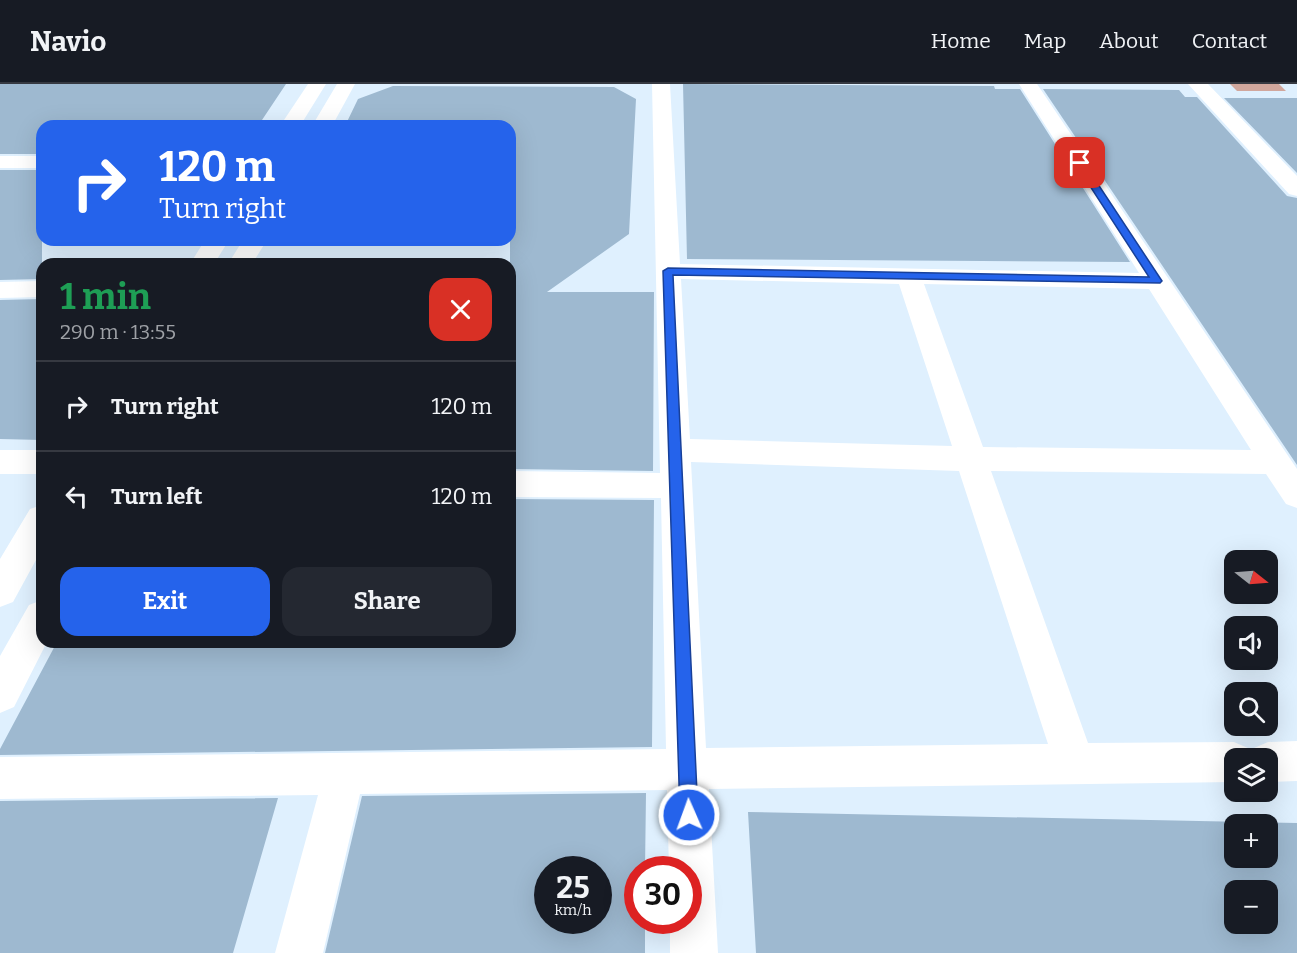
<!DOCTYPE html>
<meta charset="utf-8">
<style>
body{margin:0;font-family:Bitter,serif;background:#242831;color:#f1f3f6;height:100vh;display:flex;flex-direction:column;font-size:22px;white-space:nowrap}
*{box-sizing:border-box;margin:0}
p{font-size:20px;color:#9ea1a6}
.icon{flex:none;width:33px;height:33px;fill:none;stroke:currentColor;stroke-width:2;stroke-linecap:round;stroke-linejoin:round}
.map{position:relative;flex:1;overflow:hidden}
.side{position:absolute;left:36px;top:174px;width:480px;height:390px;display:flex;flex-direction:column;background:#171b24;border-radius:18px;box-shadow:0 6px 24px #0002}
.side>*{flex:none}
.banner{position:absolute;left:36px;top:36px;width:480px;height:126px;border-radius:18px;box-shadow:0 6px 24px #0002;background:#2563eb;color:#fff;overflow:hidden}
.needle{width:39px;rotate:107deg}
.buttons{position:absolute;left:1224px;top:466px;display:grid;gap:12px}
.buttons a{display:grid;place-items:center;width:54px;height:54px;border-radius:12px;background:#171b24;box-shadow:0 6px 24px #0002;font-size:30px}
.speed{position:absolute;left:534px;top:772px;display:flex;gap:12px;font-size:30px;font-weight:700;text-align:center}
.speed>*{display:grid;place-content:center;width:78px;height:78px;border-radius:50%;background:#171b24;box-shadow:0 6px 24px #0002;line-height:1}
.speed small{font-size:15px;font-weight:400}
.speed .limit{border:9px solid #d22;background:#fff;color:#111}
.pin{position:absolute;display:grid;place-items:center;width:51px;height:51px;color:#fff;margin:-26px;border-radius:12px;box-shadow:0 3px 9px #0006}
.me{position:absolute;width:66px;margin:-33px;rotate:358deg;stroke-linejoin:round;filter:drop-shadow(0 0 4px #0008)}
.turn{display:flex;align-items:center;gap:21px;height:126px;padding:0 24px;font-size:27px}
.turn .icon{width:78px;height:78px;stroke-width:2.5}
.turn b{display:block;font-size:42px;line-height:51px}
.round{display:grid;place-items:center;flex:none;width:63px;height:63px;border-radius:18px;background:#242831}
.summary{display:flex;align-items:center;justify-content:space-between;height:102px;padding:0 24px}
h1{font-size:36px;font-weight:700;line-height:45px;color:#1e9e55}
.primary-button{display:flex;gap:12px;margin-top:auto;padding:12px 24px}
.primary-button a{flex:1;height:69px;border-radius:18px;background:#2563eb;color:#fff;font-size:24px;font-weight:700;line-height:69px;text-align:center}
.primary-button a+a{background:#242831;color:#f1f3f6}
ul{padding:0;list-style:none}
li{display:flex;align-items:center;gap:18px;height:90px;padding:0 24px;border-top:2px solid #363941}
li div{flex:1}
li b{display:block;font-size:22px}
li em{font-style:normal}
header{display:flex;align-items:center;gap:36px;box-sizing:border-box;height:84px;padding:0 30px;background:#171b24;border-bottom:2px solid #363941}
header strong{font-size:28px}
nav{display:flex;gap:33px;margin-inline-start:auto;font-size:21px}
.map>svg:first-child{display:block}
.water{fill:#d1a79d}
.building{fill:#9eb9d0;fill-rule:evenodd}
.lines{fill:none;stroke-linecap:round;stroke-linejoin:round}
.minor{fill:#fff;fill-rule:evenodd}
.route{fill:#2563eb;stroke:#184099;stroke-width:1.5}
</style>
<header>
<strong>Navio</strong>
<nav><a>Home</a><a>Map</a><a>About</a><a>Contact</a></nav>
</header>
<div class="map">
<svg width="1297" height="869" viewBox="0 0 1297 869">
<rect width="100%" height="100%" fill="#dff0fe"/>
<path class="water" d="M1230,0H1279L1286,7H1237Z"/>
<path class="building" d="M0,0H286L258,42H42V70H0Z
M683,0L994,2L995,5H1020L1130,178L687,175Z
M393,2L614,3L636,15L629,150L547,208H654L653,387L510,385V42H345L358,15Z
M1043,5L1179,6L1185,13H1197L1287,112L1297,114V381Z
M1224,14H1297V89Z
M0,86H42V195L0,196Z
M42,215V356L0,355V216Z
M510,415L654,416L652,663L0,671V665L57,558H510Z
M646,709L645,786H638V837H645V869H325L362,712ZM548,786H598V837H548Z
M278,714L233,869H0V717Z
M748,728L1297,739V869H756ZM1234,741H1268V774H1234ZM1234,807H1268V840H1234Z"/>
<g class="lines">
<path class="minor" d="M308,0H326L300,42H280Z
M337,0H355L332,42H312Z
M652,0H670L680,180L1139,189L1019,0H1037L1297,385V424L1286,420L1266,390L991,387L1088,659L1234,658L1248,664L1251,670L1254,664L1268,658L1297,657V697L1268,698V675H1234V698L709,705L718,869H670V837H688V786H669L667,706L360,710L323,869H275L318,711L0,715V673L666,665L661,414L510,413V387L660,389ZM681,195L899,200L952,362L690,355ZM924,200L1149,205L1251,366L983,363ZM691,378L959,387L1048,660L706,664Z
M1188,0H1208L1297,92V112L1289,110Z
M0,72H42V84H0Z
M205,156H229L214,180H190Z
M243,156H267L252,180H228Z
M42,197V213L0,214V198Z
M0,366H42V390H0Z
M42,421V465L13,518L0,523V475L30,425Z
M42,516V558H47L14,623L0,629V572L29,521Z"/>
</g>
<path class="route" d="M1076,77L1084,79L1162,197L1160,199L673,191L698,731L695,737L689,739L683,737L680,731L663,187L668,184L1149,193L1075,79Z"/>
</svg>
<div class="buttons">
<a><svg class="needle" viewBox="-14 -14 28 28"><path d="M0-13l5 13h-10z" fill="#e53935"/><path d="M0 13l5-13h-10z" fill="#9ea1a6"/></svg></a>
<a><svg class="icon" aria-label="sound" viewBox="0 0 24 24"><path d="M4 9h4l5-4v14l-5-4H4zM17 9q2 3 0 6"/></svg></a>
<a><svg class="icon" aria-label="search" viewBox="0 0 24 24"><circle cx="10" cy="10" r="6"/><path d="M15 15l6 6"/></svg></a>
<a><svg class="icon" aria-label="layers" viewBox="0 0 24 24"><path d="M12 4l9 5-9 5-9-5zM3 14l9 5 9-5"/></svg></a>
<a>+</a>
<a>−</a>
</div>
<div class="speed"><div>25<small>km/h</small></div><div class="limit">30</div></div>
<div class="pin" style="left:1080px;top:79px;background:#d93025"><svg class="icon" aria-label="arrive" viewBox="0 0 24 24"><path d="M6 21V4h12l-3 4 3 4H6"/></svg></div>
<svg class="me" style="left:689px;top:731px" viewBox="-20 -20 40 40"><circle r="17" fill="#2563eb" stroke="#fff" stroke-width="3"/><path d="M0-11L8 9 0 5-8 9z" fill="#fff"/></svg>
<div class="banner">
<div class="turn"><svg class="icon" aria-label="right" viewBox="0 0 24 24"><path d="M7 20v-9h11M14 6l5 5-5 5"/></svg><div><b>120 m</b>Turn right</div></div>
</div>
<section class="side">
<div class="summary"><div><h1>1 min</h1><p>290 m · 13:55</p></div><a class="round" style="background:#d93025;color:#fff"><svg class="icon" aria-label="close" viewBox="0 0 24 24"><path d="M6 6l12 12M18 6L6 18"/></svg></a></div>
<ul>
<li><svg class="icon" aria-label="right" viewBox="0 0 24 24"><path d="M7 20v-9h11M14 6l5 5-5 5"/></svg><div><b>Turn right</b></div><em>120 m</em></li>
<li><svg class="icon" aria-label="left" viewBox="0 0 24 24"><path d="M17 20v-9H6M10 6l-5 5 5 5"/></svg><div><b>Turn left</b></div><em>120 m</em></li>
</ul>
<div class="primary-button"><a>Exit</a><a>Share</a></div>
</section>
</div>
